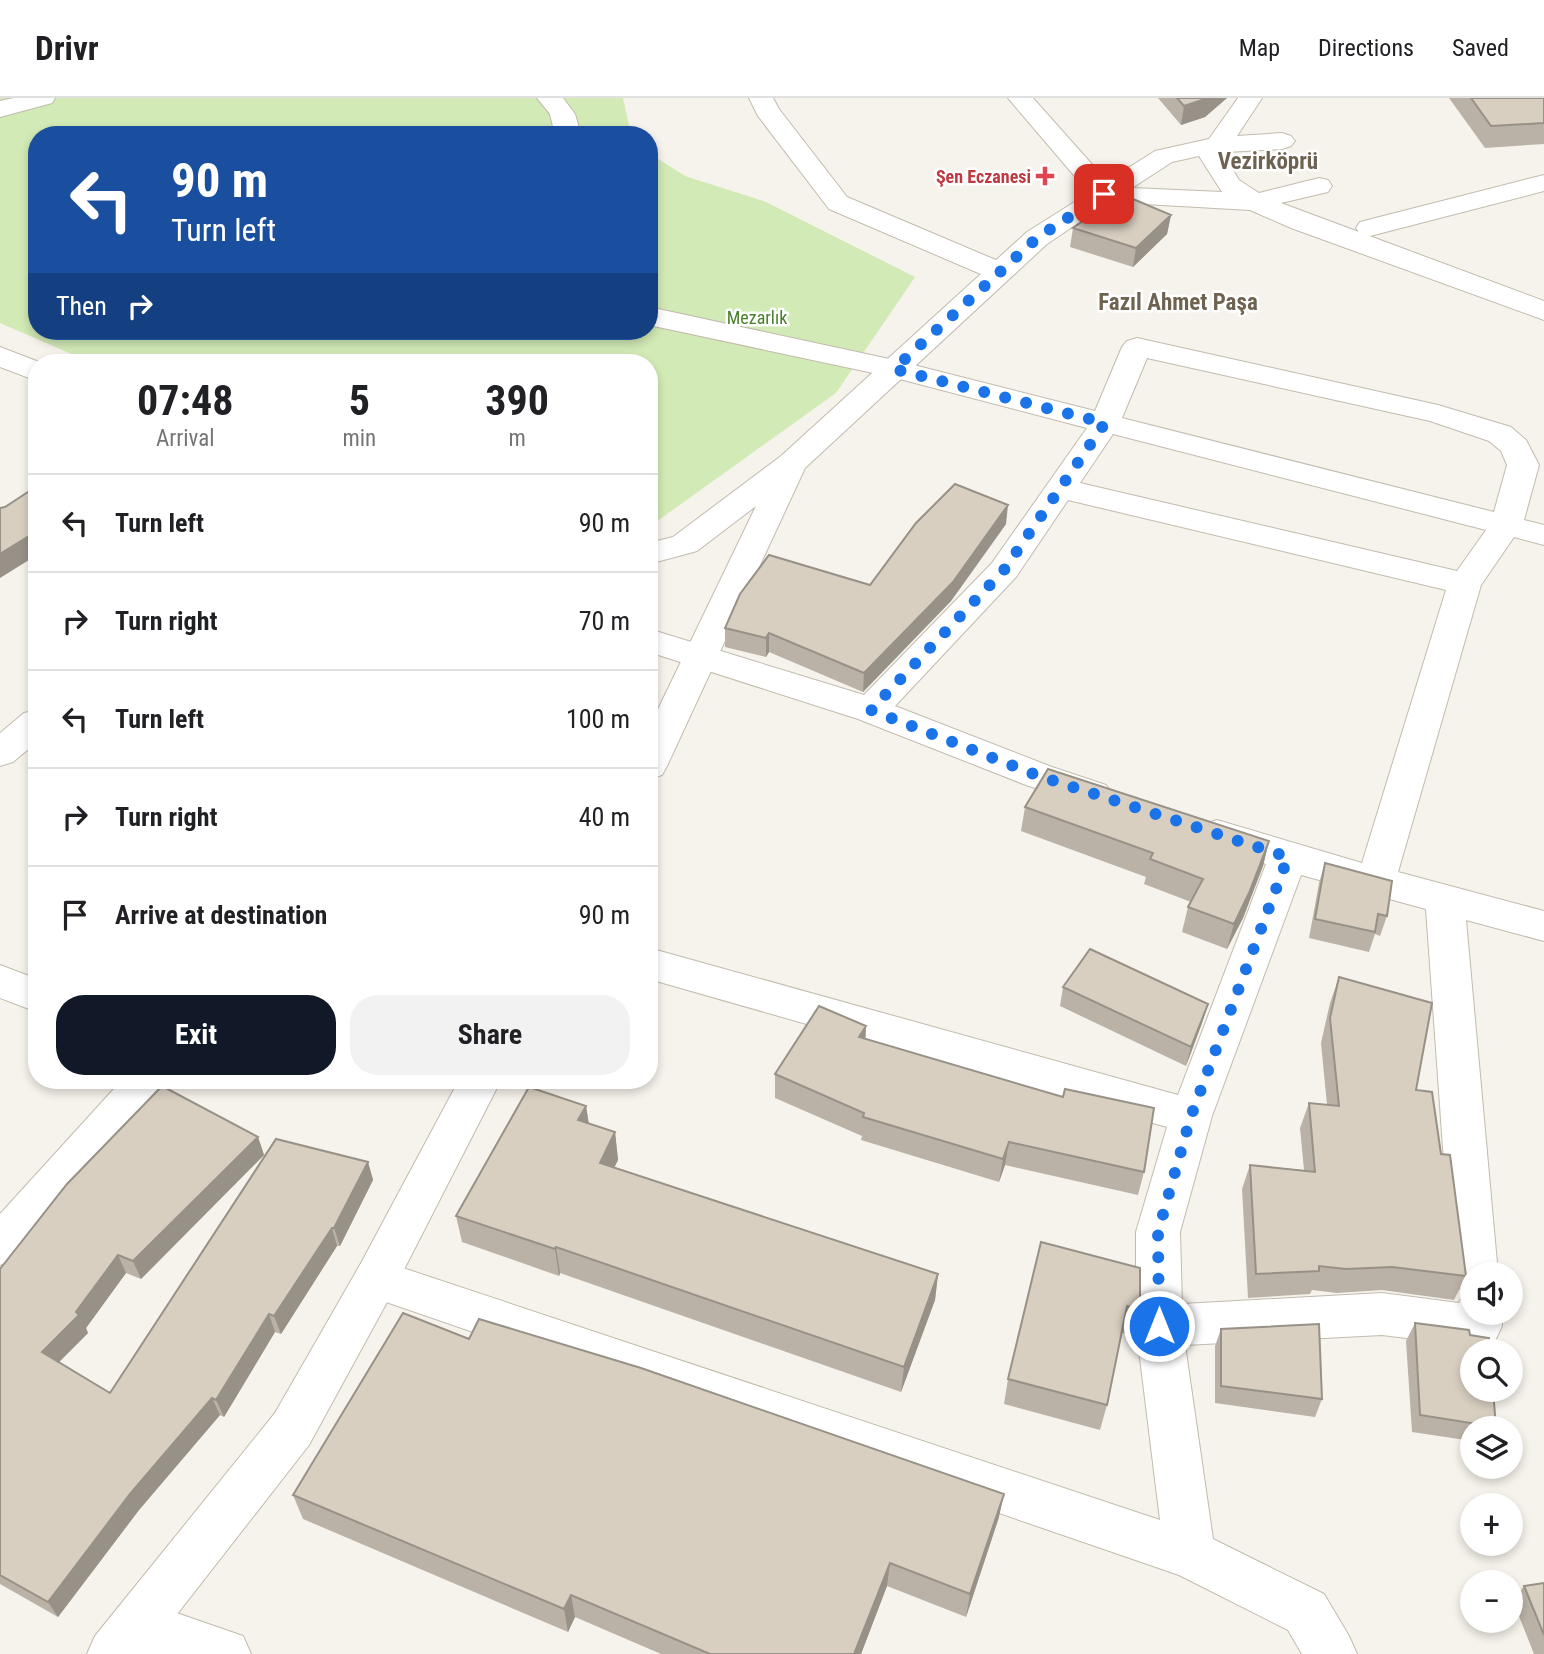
<!DOCTYPE html>
<meta charset="utf-8">
<style>
body{margin:0;font-family:"Roboto Condensed",sans-serif;background:#f2f2f2;color:#202124;height:100vh;display:flex;flex-direction:column;font-size:26px;white-space:nowrap}
*{box-sizing:border-box;margin:0}
p{font-size:23px;color:#757577}
.icon{flex:none;width:38px;height:38px;fill:none;stroke:currentColor;stroke-width:2;stroke-linecap:round;stroke-linejoin:round}
.map{position:relative;flex:1;overflow:hidden}
.details{position:absolute;left:28px;top:256px;width:630px;height:735px;display:flex;flex-direction:column;background:#fff;border-radius:28px;box-shadow:0 4px 10px #0003}
.details>*{flex:none}
.top-card{position:absolute;left:28px;top:28px;width:630px;height:214px;border-radius:28px;box-shadow:0 4px 10px #0003;background:#1a4fa0;color:#fff;overflow:hidden}
.controls{position:absolute;left:1460px;top:1164px;display:grid;gap:14px}
.controls a{display:grid;place-items:center;width:63px;height:63px;border-radius:50%;background:#fff;box-shadow:0 4px 10px #0003;font-size:35px}
.pin{position:absolute;display:grid;place-items:center;width:60px;height:60px;color:#fff;margin:-30px;border-radius:14px;box-shadow:0 4px 10px #0006}
.me{position:absolute;width:77px;margin:-38px;rotate:0deg;stroke-linejoin:round;filter:drop-shadow(0 0 5px #0008)}
.turn{display:flex;align-items:center;gap:24px;height:147px;padding:0 28px;font-size:32px}
.turn .icon{width:91px;height:91px;stroke-width:2.5}
.turn b{display:block;font-size:49px;line-height:60px}
.then{display:flex;align-items:center;height:66px;padding:0 28px;background:#0003;gap:14px;font-size:26px}
.eta{display:flex;justify-content:space-evenly;align-items:center;height:119px;text-align:center}
.eta b{font-size:42px;font-weight:700;line-height:49px}
.action{display:flex;gap:14px;margin-top:auto;padding:14px 28px}
.action a{flex:1;height:80px;border-radius:28px;background:#111827;color:#fff;font-size:28px;font-weight:700;line-height:80px;text-align:center}
.action a+a{background:#f2f2f2;color:#202124}
ul{padding:0;list-style:none}
li{display:flex;align-items:center;gap:21px;height:98px;padding:0 28px;border-top:2px solid #e0e0e0}
li div{flex:1}
li b{display:block;font-size:26px}
li em{font-style:normal}
header{display:flex;align-items:center;gap:42px;box-sizing:border-box;height:98px;padding:0 35px;background:#fff;border-bottom:2px solid #e0e0e0}
header strong{font-size:33px}
nav{display:flex;gap:38px;margin-inline-start:auto;font-size:24px}
.map>svg:first-child{display:block}
.green{fill:#d2eab5}
.lines{fill:none;stroke-linecap:round;stroke-linejoin:round}
.minor-casing{stroke:#c2bbae;stroke-width:2}
.tertiary-casing{stroke:#c2bbae;stroke-width:2}
.minor{fill:#fff;fill-rule:evenodd}
.tertiary{fill:#fff;fill-rule:evenodd}
.wall{fill:#bab2a6}
.shaded-wall{fill:#979187}
.building{fill:#d8cfc1;stroke:#979187;stroke-width:2}
.route{stroke:#1a73e8;stroke-width:12;stroke-dasharray:0 21.6}
.health-dot{fill:#e0444e;stroke:#fff;stroke-width:2.5}
.labels{text-anchor:middle;dominant-baseline:central;stroke-width:5;stroke-linejoin:round;paint-order:stroke}
.far-health-label{font-size:18px;font-weight:bold;fill:#be3a42;stroke:#fff;text-anchor:end}
.far-park-label{font-size:18px;fill:#4a7f2a;stroke:#fff}
.far-district-label{font-size:23px;font-weight:bold;fill:#6e6250;stroke:#fff}
</style>
<header>
<strong>Drivr</strong>
<nav><a>Map</a><a>Directions</a><a>Saved</a></nav>
</header>
<div class="map">
<svg width="1544" height="1556" viewBox="0 0 1544 1556">
<rect width="100%" height="100%" fill="#f6f3ec"/>
<path class="green" d="M0,0H623L631,37H37V233H649V55L685,78L766,104L915,179L836,295L649,429V264H90L0,225Z"/>
<g class="lines">
<defs>
<path id="minor" d="M14,0H55L52,5L0,19V3Z
M537,0H563L575,16L581,37H555L550,16Z
M749,0H773L779,11L847,99L1010,168L1014,174L1010,180L1000,182L990,180L829,111L758,18Z
M1008,0H1033L1113,90L1117,96L1113,102L1104,104L1095,102Z
M1544,77V93L1370,138L1360,136L1356,130L1360,124Z
M649,209L894,262L1095,313L1122,249L1127,243L1137,240L1438,307L1511,329L1526,342L1539,367L1524,422L1544,427V447L1514,439L1481,487L1398,774L1544,813V843L1466,822L1498,1176H1472V1195L1459,1190L1452,1176L1426,811L1301,777L1212,1018L1180,1134L1182,1206L1382,1195L1459,1205L1462,1199L1472,1196V1214H1501L1502,1228L1495,1243L1479,1249L1382,1237L1185,1247L1213,1441L1324,1496L1349,1538L1357,1556H1302L1288,1532L1179,1477L360,1195L353,1181L360,1167L376,1161L1160,1422L1136,1228V1134L1167,1029L649,881V850L1178,997L1266,766L1204,746L1198,736L1204,726L1217,722L1362,765L1446,492L1068,402L1016,479L895,608L1052,669L1106,687L1112,696L1106,705L1093,709L1080,705L1026,687L858,621L649,554V531L864,597L992,465L1087,330L892,279L649,227ZM1147,260L1430,323L1489,343L1501,353L1507,367L1494,414L1122,320ZM1113,336L1486,432L1457,473L1080,385Z
M37,612V644L13,664L0,668V635L24,615Z
M0,867L37,881V914L0,900Z
M122,982H169L163,994L16,1161L0,1167V1116Z
M136,1501L243,1538L251,1556H146L118,1545L110,1527L118,1509Z"/>
<path id="tertiary" d="M1238,0H1262L1237,38L1282,35L1291,38L1295,43L1291,48L1282,51L1226,54L1224,57L1239,82L1259,95L1319,80L1328,82L1332,88L1328,94L1281,105L1544,203V222L1291,130L1250,112L1109,104L1047,146L805,370L667,668L662,677L649,681V630L756,408L697,453L649,466V445L673,439L781,358L1027,134L1155,53L1209,41ZM1199,58L1222,94L1132,90L1172,64Z
M0,249L39,264H37V283L0,269Z
M459,982H501L392,1195L309,1347L146,1556H87L95,1538L275,1315L360,1167Z"/>
</defs>
<use href="#minor" class="minor-casing"/>
<use href="#tertiary" class="tertiary-casing"/>
<use href="#minor" class="minor"/>
<use href="#tertiary" class="tertiary"/>
</g>
<path class="wall" d="M1158,0H1227L1205,19L1181,27Z
M1449,0H1544V46L1485,50Z
M1171,117L1167,136L1133,169L1070,149L1073,130Z
M1006,426L951,503L863,594L769,554L766,559L725,549V530L870,487Z
M1025,709L1269,743L1263,768L1243,820L1227,851L1182,834L1188,809L1191,804L1144,786L1146,779L1021,733Z
M1325,765L1387,818L1380,838L1375,836L1369,854L1309,840L1319,785Z
M1339,879L1416,992L1441,1056L1466,1178L1454,1202L1382,1192L1337,1195L1312,1192L1310,1196L1248,1200L1242,1091L1250,1067L1304,1072L1300,1030L1309,1005L1327,1007L1321,945L1330,905Z
M1063,889L1208,906L1202,925L1186,968L1060,908Z
M866,928L865,941L1063,999L1144,1074L1138,1097L1005,1067L999,1084L861,1042L862,1038L775,1000V976Z
M586,1008L589,1026L615,1034L618,1062L614,1070L938,1176L935,1202L901,1294L560,1175L559,1178L462,1144L456,1118Z
M258,1039L264,1057L141,1181L126,1175L86,1230L88,1235L59,1264L110,1295L368,1064L373,1082L340,1148H337L281,1236L275,1234L224,1319L220,1317L139,1412L58,1519L0,1486V1171Z
M1041,1144L1140,1212L1133,1238L1122,1235L1107,1307L1100,1332L1004,1306L1008,1281Z
M1415,1225L1470,1237L1496,1329L1495,1330H1472V1343L1412,1334L1406,1243Z
M1221,1231L1322,1301L1315,1319L1215,1305V1248Z
M469,1241L999,1419L966,1519L887,1488L861,1556H661L575,1519L568,1534L303,1421L293,1397Z
M1544,1485V1556H1534L1513,1503L1524,1488Z"/>
<path class="shaded-wall" d="M1208,0H1227L1205,19L1181,27L1184,8Z
M1171,117L1167,136L1133,169L1136,150Z
M1008,407L1006,426L951,503L863,594L864,575Z
M37,433V457L0,480V456Z
M769,535V554L766,559V540Z
M1269,743L1263,768L1243,820L1227,851L1234,826Z
M1208,906L1202,925L1186,968L1191,949Z
M866,928L865,951L859,939Z
M586,1008L590,1035L578,1022Z
M615,1034L618,1062L603,1092L600,1065Z
M258,1039L264,1057L141,1181L133,1163Z
M1009,1044L1005,1067L999,1084L1003,1061Z
M368,1064L373,1082L340,1148L334,1130Z
M332,1130L337,1148L281,1236L274,1218Z
M556,1149L560,1175L559,1178L555,1151Z
M118,1157L126,1175L86,1230L88,1235L52,1271L42,1254L76,1214Z
M938,1176L935,1202L901,1294L904,1269Z
M269,1216L275,1234L224,1319L216,1302Z
M212,1300L220,1317L139,1412L58,1519L48,1504L130,1396Z
M1004,1396L999,1419L966,1519L970,1496Z
M890,1465L887,1488L861,1556H854Z
M571,1497L575,1519L568,1534L564,1511Z"/>
<path class="building" d="M1177,0H1208L1184,8Z
M1471,0H1544V25L1491,28Z
M1133,101L1171,117L1136,150L1073,130L1113,102Z
M955,386L1008,407L953,484L864,575L769,535L766,540L725,530L740,496L769,457L870,487L916,425Z
M37,388V433L0,456V410L5,409Z
M1048,671L1269,743L1249,795L1234,826L1188,809L1203,781L1150,761L1153,755L1025,709Z
M1325,765L1392,783L1387,818L1378,816L1375,834L1315,821Z
M1090,851L1208,906L1191,949L1063,889Z
M1339,879L1432,905L1416,992L1432,994L1441,1056L1450,1057L1466,1178L1392,1169L1346,1171L1319,1168V1173L1256,1176L1250,1067L1315,1074L1309,1005L1339,1008L1330,920Z
M819,908L866,928L859,939L1063,999L1065,991L1154,1010L1144,1074L1009,1044L1003,1061L863,1019L864,1015L775,976Z
M162,988L258,1039L133,1163L118,1157L76,1214L79,1217L42,1254L110,1295L276,1041L368,1064L334,1130H332L274,1218L269,1216L216,1302L212,1300L130,1396L48,1504L0,1477V1171L67,1086Z
M529,989L586,1008L578,1022L615,1034L600,1065L938,1176L904,1269L556,1149L555,1151L456,1118Z
M1041,1144L1140,1170V1212L1127,1208L1107,1307L1008,1281Z
M403,1215L469,1241L479,1221L641,1270L1004,1396L970,1496L890,1465L854,1556H710L571,1497L564,1511L293,1397Z
M1415,1225L1469,1232L1470,1237L1489,1240L1490,1253H1472V1292H1493L1496,1329L1420,1317Z
M1319,1226L1322,1301L1221,1288V1231Z
M1544,1485V1537L1524,1488Z"/>
<g class="lines">
<path class="route" d="M1104,96L1037,140L894,271L1105,325L1004,472L871,612L1039,678L1288,759L1191,1018L1158,1134L1159,1228"/>
</g>
<path class="health-dot" d="M1041.5 67.5h7v7h7v7h-7v7h-7v-7h-7v-7h7z"/>
<g class="labels">
<g class="far-health-label">
<text x="1031" y="78">Şen Eczanesi</text>
</g>
<g class="far-park-label">
<text x="757" y="219">Mezarlık</text>
</g>
<g class="far-district-label">
<text x="1268" y="63">Vezirköprü</text>
<text x="1178" y="204">Fazıl Ahmet Paşa</text>
</g>
</g>
</svg>
<div class="controls">
<a><svg class="icon" aria-label="sound" viewBox="0 0 24 24"><path d="M4 9h4l5-4v14l-5-4H4zM17 9q2 3 0 6"/></svg></a>
<a><svg class="icon" aria-label="search" viewBox="0 0 24 24"><circle cx="10" cy="10" r="6"/><path d="M15 15l6 6"/></svg></a>
<a><svg class="icon" aria-label="layers" viewBox="0 0 24 24"><path d="M12 4l9 5-9 5-9-5zM3 14l9 5 9-5"/></svg></a>
<a>+</a>
<a>−</a>
</div>
<div class="pin" style="left:1104px;top:96px;background:#d93025"><svg class="icon" aria-label="arrive" viewBox="0 0 24 24"><path d="M6 21V4h12l-3 4 3 4H6"/></svg></div>
<svg class="me" style="left:1159px;top:1228px" viewBox="-20 -20 40 40"><circle r="17" fill="#1a73e8" stroke="#fff" stroke-width="3"/><path d="M0-11L8 9 0 5-8 9z" fill="#fff"/></svg>
<div class="top-card">
<div class="turn"><svg class="icon" aria-label="left" viewBox="0 0 24 24"><path d="M17 20v-9H6M10 6l-5 5 5 5"/></svg><div><b>90 m</b>Turn left</div></div>
<div class="then">Then<svg class="icon" aria-label="right" viewBox="0 0 24 24"><path d="M7 20v-9h11M14 6l5 5-5 5"/></svg></div>
</div>
<section class="details">
<div class="eta">
<div><b>07:48</b><p>Arrival</p></div>
<div><b>5</b><p>min</p></div>
<div><b>390</b><p>m</p></div>
</div>
<ul>
<li><svg class="icon" aria-label="left" viewBox="0 0 24 24"><path d="M17 20v-9H6M10 6l-5 5 5 5"/></svg><div><b>Turn left</b></div><em>90 m</em></li>
<li><svg class="icon" aria-label="right" viewBox="0 0 24 24"><path d="M7 20v-9h11M14 6l5 5-5 5"/></svg><div><b>Turn right</b></div><em>70 m</em></li>
<li><svg class="icon" aria-label="left" viewBox="0 0 24 24"><path d="M17 20v-9H6M10 6l-5 5 5 5"/></svg><div><b>Turn left</b></div><em>100 m</em></li>
<li><svg class="icon" aria-label="right" viewBox="0 0 24 24"><path d="M7 20v-9h11M14 6l5 5-5 5"/></svg><div><b>Turn right</b></div><em>40 m</em></li>
<li><svg class="icon" aria-label="arrive" viewBox="0 0 24 24"><path d="M6 21V4h12l-3 4 3 4H6"/></svg><div><b>Arrive at destination</b></div><em>90 m</em></li>
</ul>
<div class="action"><a>Exit</a><a>Share</a></div>
</section>
</div>
